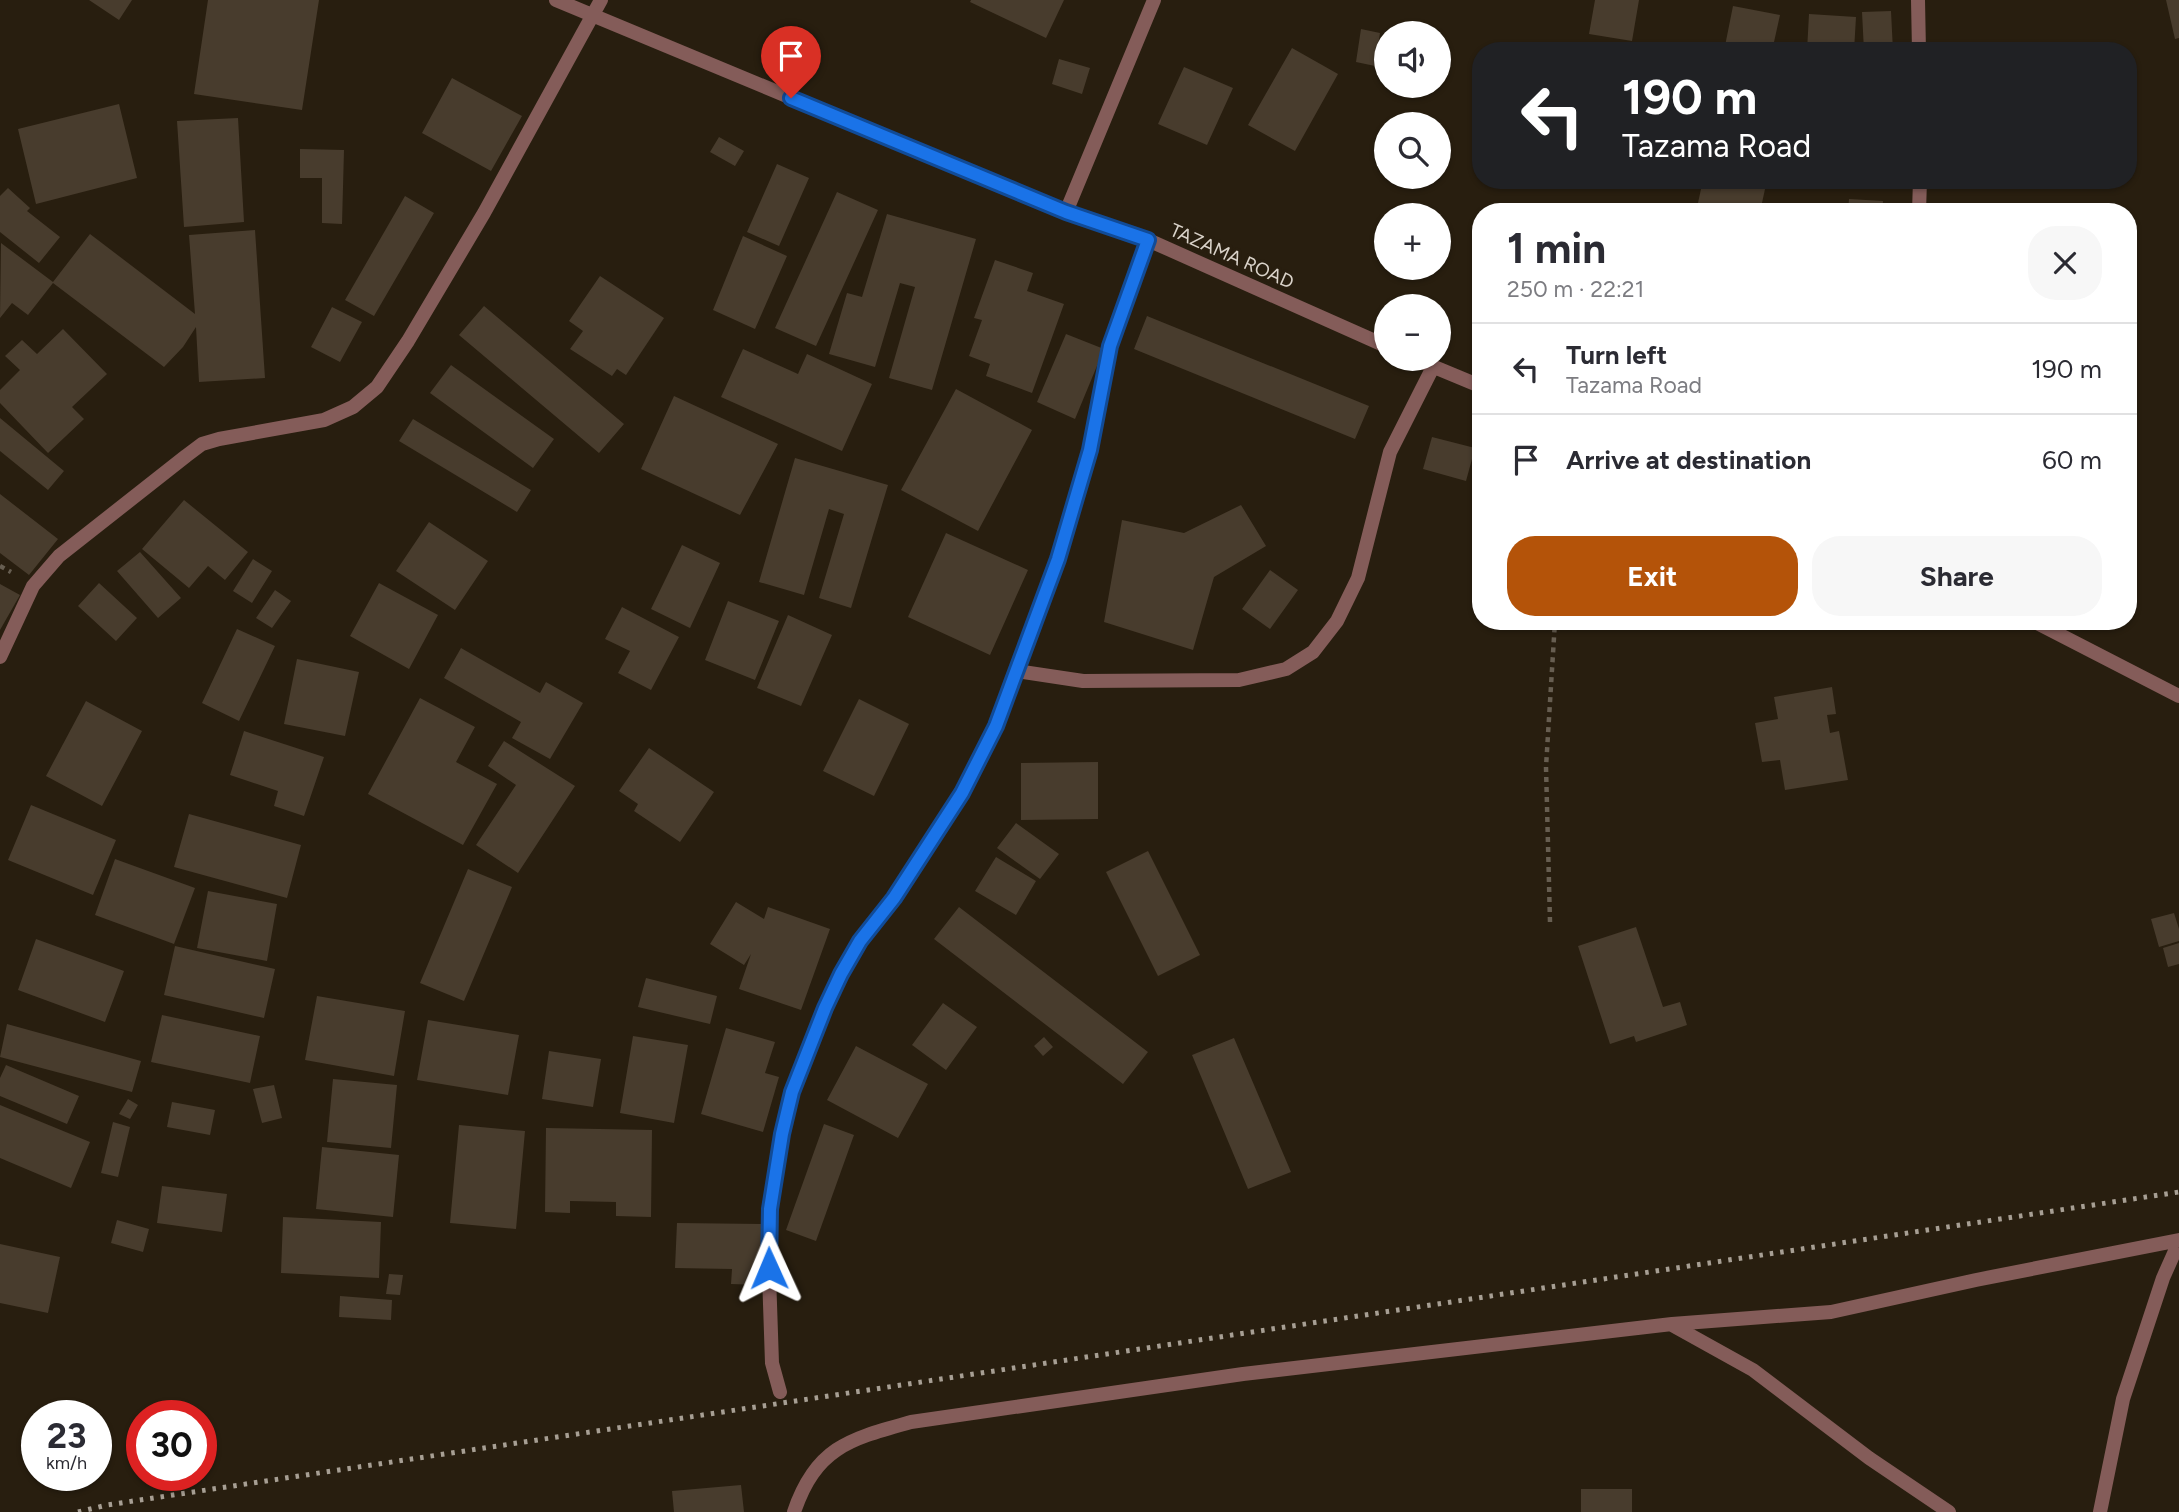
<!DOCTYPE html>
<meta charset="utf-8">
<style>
body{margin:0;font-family:Figtree,sans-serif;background:#f7f7f7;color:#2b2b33;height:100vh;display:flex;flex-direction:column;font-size:26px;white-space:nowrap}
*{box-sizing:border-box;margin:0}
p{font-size:23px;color:#7c7c81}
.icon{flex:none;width:38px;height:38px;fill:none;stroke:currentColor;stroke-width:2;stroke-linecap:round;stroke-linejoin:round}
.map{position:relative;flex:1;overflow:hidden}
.sheet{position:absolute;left:1472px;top:203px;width:665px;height:427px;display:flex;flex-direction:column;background:#fff;border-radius:28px;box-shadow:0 2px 5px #0004}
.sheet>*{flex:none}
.banner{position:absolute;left:1472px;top:42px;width:665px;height:147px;border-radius:28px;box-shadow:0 2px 5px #0004;background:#202124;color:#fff;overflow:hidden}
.controls{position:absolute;left:1374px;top:21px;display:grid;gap:14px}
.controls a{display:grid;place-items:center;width:77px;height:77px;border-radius:50%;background:#fff;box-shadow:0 2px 5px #0004;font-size:35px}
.speed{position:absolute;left:21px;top:1400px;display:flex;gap:14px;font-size:35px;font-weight:700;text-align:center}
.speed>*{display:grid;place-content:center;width:91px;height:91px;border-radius:50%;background:#fff;box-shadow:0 2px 5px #0004;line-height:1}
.speed small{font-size:18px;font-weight:400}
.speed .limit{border:10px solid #d22;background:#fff;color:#111}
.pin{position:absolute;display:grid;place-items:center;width:60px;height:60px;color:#fff;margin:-72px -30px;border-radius:50% 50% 50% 0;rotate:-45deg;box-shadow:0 0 7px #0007}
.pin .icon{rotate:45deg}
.me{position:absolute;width:77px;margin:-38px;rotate:359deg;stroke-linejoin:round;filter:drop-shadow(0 0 5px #0008)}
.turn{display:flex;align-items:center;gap:24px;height:147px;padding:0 35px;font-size:32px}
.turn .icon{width:91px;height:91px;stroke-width:2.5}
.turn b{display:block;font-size:49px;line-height:60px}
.round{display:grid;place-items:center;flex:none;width:74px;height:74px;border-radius:28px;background:#f7f7f7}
.headline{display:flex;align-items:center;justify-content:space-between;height:119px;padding:0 35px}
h1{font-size:42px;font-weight:700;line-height:52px}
.action{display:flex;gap:14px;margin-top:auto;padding:14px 35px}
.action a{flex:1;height:80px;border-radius:28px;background:#b45309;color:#fff;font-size:28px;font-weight:700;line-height:80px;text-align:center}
.action a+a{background:#f7f7f7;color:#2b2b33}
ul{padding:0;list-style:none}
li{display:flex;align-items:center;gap:21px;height:91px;padding:0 35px;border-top:2px solid #e1e1e2}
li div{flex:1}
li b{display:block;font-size:26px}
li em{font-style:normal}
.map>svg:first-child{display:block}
.building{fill:#483c2d}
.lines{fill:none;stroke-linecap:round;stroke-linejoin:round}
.path{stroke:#675e51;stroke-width:4.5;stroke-dasharray:5 5;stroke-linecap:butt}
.minor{stroke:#845c59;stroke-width:14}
.rail{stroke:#a79f94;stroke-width:5;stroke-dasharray:3.5 7;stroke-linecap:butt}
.route-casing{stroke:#114b97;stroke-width:18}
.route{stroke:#1a73e8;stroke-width:12}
.labels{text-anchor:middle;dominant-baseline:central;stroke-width:6;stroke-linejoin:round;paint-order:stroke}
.street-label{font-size:19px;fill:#d9d2c9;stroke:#281e0f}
</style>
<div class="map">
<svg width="2179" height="1512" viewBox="0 0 2179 1512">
<rect width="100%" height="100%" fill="#281e0f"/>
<path class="building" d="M89,0H132L119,20Z
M208,0H319L302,110L194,94Z
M971,0H1064L1046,38L970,2Z
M1595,0H1639L1632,41L1589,34Z
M2166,0H2179V38L2175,39Z
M1733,6L1780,15L1772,51H1724Z
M1891,11L1893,51H1864L1862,12Z
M1809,14L1856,17L1854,51H1807Z
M1361,29L1380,33L1375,66L1356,62Z
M1292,48L1338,74L1295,151L1248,125Z
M1059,59L1090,68L1082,94L1052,84Z
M1184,67L1233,88L1207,145L1158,124Z
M452,78L522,116L491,171L422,133Z
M119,104L137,178L36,204L18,129Z
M238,118L244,222L184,227L177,121Z
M719,137L744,151L735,166L710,152Z
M300,149L344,150L342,224L322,223V178H300Z
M777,164L809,178L779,246L747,232Z
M1703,180H1767L1760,212H1696Z
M1856,180H1895L1893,188Z
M8,188L30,208L27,211L60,237L39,263L0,232V196Z
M837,192L878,210L816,346L775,328Z
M405,196L434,213L374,316L345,300Z
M1849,199L1883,201L1882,212H1848Z
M887,214L976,239L932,390L889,378L915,287L900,283L875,367L829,354L847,293L862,297Z
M255,230L265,378L199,382L196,327L183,347L164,367L53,283L28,315L12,303L0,318L1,243L53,282L90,234L195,314L189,235Z
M743,236L787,256L755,329L713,310Z
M995,260L1033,273L1027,291L1064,304L1032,393L986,376L990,364L969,356L982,320L974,318Z
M600,276L664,318L626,375L617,369L612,376L570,349L583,331L569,321Z
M484,306L624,424L599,453L459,335Z
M332,307L362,322L340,362L311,347Z
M1147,316L1369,406L1355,439L1134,349Z
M63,329L107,374L72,407L84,419L48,453L0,403V390L20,370L5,356L22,340L37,354Z
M1066,334L1104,349L1075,419L1037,402Z
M743,349L798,374L807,354L872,384L842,451L721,397Z
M451,365L554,439L533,468L430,393Z
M956,389L1032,430L978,531L901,490Z
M674,396L778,444L740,515L641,469Z
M0,418L64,471L48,490L0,451Z
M413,419L531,490L517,512L399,441Z
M1432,437L1475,448L1466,481L1423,469Z
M795,458L888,485L851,608L819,598L844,514L829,509L804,595L759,582Z
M0,494L58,539L29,575L0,553Z
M184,500L248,552L225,580L208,566L189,588L142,549Z
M1241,505L1266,546L1214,577L1193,650L1104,622L1122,520L1184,533Z
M429,522L488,561L455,610L396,571Z
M946,533L1028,570L990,655L908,617Z
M682,545L720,563L690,628L651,609Z
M140,552L181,598L158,618L117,571Z
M253,559L272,571L252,603L233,591Z
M1270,570L1298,590L1270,629L1242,609Z
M99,583L137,618L116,641L78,606Z
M379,583L438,615L409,669L350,636Z
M0,584L20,595L0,630Z
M275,590L291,601L272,628L256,618Z
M728,601L779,621L755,680L705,660Z
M622,607L679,637L651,690L618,673L630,651L605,639Z
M788,615L832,635L801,706L757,688Z
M237,629L275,646L239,721L202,703Z
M461,648L540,693L546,682L583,703L550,759L512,738L521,722L444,678Z
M297,659L359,672L345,736L284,724Z
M1832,687L1836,714L1827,715L1830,733L1839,731L1848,780L1785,790L1780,760L1762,762L1755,723L1778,719L1774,697Z
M420,698L475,727L456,762L497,784L463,845L368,794Z
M859,699L909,724L874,796L823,771Z
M86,701L142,731L102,806L46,776Z
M244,731L324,757L304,816L274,806L278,791L230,775Z
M504,741L575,786L518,873L476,845L516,785L488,766Z
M649,748L714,792L680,842L634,811L638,804L619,791Z
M1098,762V819L1021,820V763Z
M31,805L116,840L93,895L8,860Z
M189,814L301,845L287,898L174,867Z
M1016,823L1059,854L1040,879L997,848Z
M1148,851L1200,955L1158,976L1106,872Z
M996,857L1036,881L1016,915L975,891Z
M115,859L195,888L174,944L95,915Z
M468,869L512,887L464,1001L420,983Z
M208,891L277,904L267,961L197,948Z
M736,902L764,919L768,907L830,929L801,1010L739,989L751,954L744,965L710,944Z
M959,907L1148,1052L1123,1084L934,939Z
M2174,913L2179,929V941L2159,947L2151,919Z
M1636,927L1663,1007L1680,1002L1687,1025L1636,1042L1634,1036L1610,1044L1578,946Z
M36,939L124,971L105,1022L18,990Z
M2179,943V964L2168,967L2163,948Z
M175,946L275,969L264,1018L164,995Z
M646,978L717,996L710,1024L638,1007Z
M317,996L405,1011L394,1076L305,1060Z
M943,1003L977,1027L946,1070L912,1045Z
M162,1015L260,1036L250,1083L151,1062Z
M428,1020L519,1035L508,1095L417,1080Z
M7,1024L141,1061L132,1092L0,1057Z
M726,1028L775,1042L765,1073L779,1077L763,1132L701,1114Z
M633,1036L688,1045L674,1123L620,1113Z
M1044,1037L1053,1047L1043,1056L1034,1046Z
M1234,1038L1291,1172L1248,1189L1192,1055Z
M856,1046L928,1084L898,1138L827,1100Z
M549,1051L601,1059L593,1107L542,1099Z
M6,1065L79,1096L67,1124L0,1096V1078Z
M333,1079L397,1085L391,1148L327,1142Z
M274,1085L282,1118L262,1123L253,1089Z
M128,1099L138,1105L130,1119L119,1114Z
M172,1102L215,1110L210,1135L167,1127Z
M0,1105L90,1142L71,1188L0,1158Z
M113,1122L130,1127L118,1177L101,1173Z
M824,1124L854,1135L816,1241L786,1230Z
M459,1125L525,1131L516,1229L450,1223Z
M546,1128L652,1130L651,1217L616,1216V1202L570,1201V1213L545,1212Z
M322,1147L399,1155L393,1217L316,1209Z
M162,1186L227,1194L222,1232L157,1223Z
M283,1217L381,1222L379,1278L281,1273Z
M117,1220L149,1229L143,1252L111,1243Z
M677,1223L762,1224L761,1285L731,1284L732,1269L675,1268Z
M0,1244L60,1257L48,1313L0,1303Z
M389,1274L403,1275L400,1295L386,1294Z
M340,1296L392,1300L391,1320L339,1317Z
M741,1485L744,1512H674L672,1491Z
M1581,1489H1632V1512H1581Z"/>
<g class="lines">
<path class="path" d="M0,566L11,572
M1550,922L1546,767L1555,621"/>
<path class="minor" d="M556,0L1066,212L1148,240L1386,346
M1918,0L1919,51
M1066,212L1154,0
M1919,212L1920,180
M1415,359L1480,386
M2033,621L2179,696
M0,657L33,586L59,556L186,456L202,444L219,439L324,420L353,407L377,387L408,341L484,213L601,0
M1016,671L1083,681L1239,680L1286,669L1313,652L1337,621L1358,578L1390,452L1433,367
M1672,1325L1753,1370L1869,1458L1949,1512
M780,1392L772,1363L768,1245L770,1209L782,1134L792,1092L825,1008L841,974L860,941L894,898L963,793L997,726L1057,559L1090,451L1110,346L1148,240
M794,1512C816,1447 850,1439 911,1422L1243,1374L1672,1324L1831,1312L1976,1280L2179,1240
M2100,1512L2123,1399L2163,1278L2179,1242"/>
<path class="rail" d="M78,1512L107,1505L2179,1192"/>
</g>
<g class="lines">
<defs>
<path id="route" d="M769,1268L770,1209L782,1134L792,1092L825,1008L841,974L860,941L894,898L962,793L996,726L1058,559L1090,450L1110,346L1148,240L1066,212L791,98"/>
</defs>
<use href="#route" class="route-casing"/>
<use href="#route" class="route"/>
</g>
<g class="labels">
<g class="street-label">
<text transform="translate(1232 256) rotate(24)">TAZAMA ROAD</text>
</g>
</g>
</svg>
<div class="controls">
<a><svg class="icon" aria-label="sound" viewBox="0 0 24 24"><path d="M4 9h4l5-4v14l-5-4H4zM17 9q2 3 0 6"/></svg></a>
<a><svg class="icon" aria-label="search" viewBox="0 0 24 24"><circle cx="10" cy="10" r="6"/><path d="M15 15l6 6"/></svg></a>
<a>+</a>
<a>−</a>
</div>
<div class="speed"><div>23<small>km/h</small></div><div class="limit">30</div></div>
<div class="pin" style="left:791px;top:98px;background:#d93025"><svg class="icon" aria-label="arrive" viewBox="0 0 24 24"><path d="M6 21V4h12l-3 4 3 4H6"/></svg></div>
<svg class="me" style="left:769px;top:1268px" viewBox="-20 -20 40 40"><path d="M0-17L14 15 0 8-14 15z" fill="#1a73e8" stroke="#fff" stroke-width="4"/></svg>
<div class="banner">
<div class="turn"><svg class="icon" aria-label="left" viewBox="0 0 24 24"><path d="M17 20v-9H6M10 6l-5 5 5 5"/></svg><div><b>190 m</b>Tazama Road</div></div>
</div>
<section class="sheet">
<div class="headline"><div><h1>1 min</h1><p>250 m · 22:21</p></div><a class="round"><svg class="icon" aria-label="close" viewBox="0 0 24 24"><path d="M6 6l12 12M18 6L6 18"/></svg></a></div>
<ul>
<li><svg class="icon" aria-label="left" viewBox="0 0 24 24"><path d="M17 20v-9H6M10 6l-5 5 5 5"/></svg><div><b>Turn left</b><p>Tazama Road</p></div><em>190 m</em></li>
<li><svg class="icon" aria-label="arrive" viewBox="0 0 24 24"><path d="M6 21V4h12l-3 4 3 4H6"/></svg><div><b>Arrive at destination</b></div><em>60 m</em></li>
</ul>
<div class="action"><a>Exit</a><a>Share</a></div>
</section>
</div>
